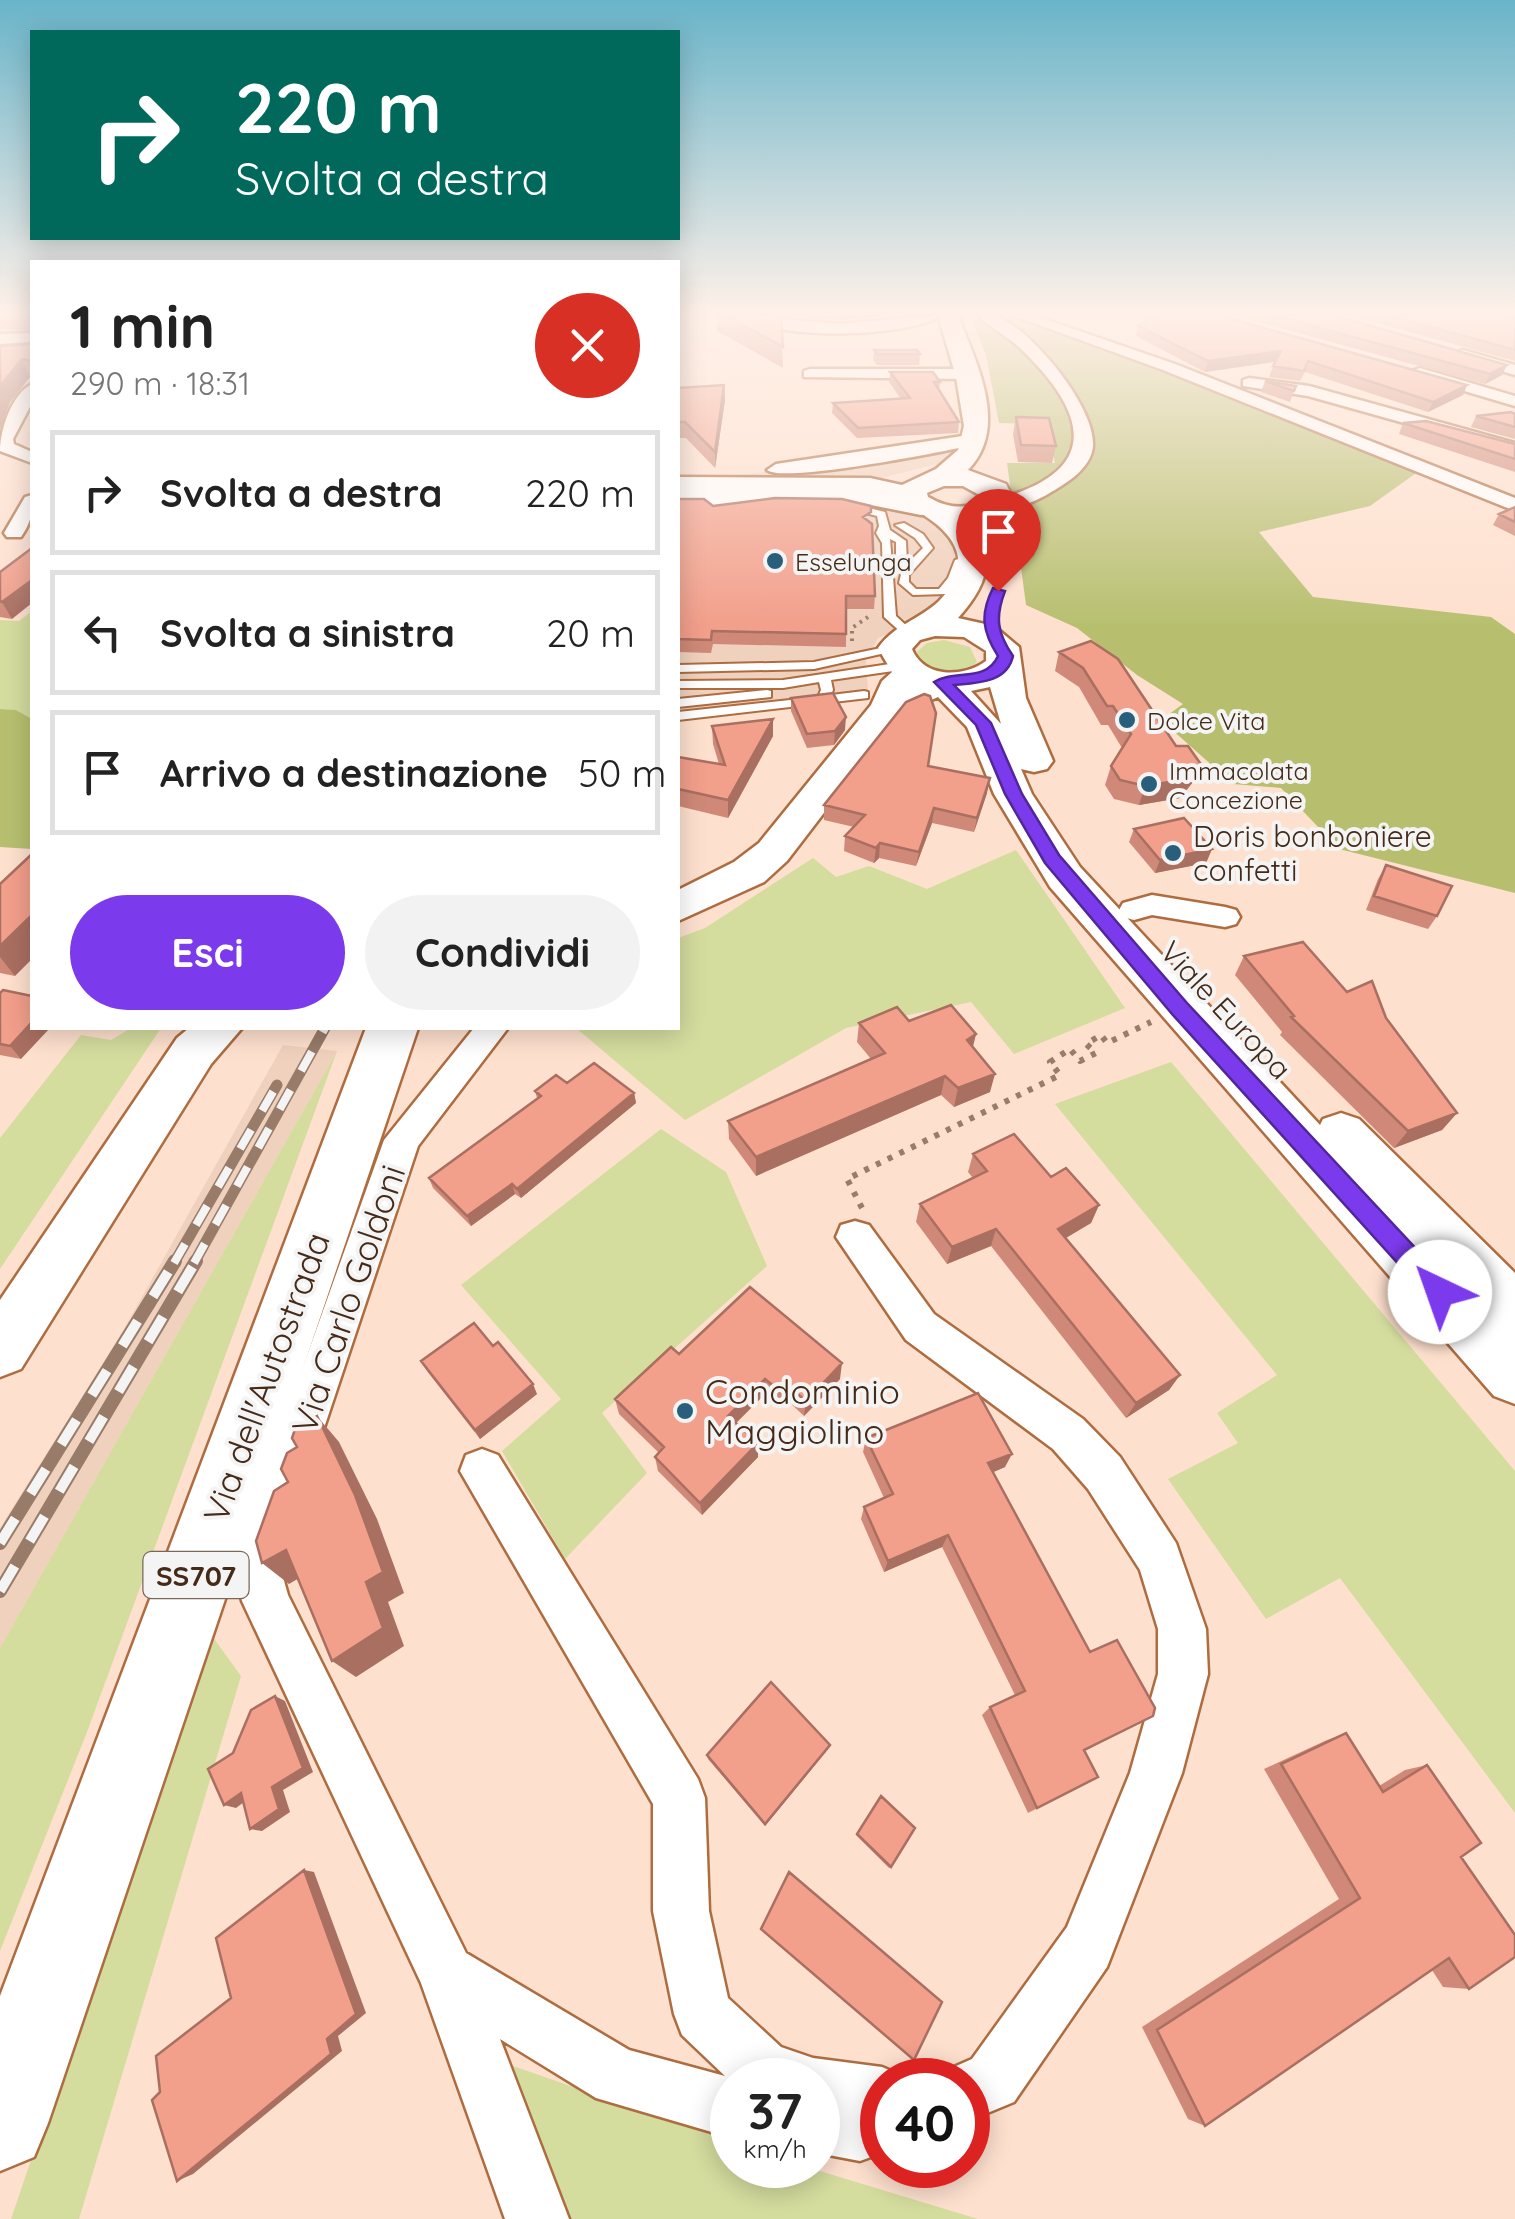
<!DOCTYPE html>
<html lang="it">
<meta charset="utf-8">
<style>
body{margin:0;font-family:Quicksand,sans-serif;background:#f2f2f2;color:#222;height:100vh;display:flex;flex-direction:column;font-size:38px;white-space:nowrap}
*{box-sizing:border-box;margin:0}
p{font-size:32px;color:#767676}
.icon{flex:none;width:55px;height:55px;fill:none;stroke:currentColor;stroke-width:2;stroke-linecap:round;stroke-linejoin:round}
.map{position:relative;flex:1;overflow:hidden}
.details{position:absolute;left:30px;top:260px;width:650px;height:770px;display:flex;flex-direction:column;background:#fff;border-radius:0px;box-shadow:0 5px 25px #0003}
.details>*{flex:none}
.guide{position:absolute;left:30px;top:30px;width:650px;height:210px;border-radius:0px;box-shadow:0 5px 25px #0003;background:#00695c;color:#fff;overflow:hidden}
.speed{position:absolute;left:710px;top:2058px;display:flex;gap:20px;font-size:50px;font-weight:700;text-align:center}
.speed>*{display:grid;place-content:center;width:130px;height:130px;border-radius:50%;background:#fff;box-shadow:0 5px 25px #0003;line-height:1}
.speed small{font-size:25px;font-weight:400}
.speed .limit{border:15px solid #d22;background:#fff;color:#111}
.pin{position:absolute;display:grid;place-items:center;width:85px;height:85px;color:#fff;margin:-102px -42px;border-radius:50% 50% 50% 0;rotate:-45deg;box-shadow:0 0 10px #0007}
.pin .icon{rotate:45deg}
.me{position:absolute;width:110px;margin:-55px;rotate:318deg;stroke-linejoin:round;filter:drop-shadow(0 0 8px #0008)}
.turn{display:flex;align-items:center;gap:35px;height:210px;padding:0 40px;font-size:45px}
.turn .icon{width:130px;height:130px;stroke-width:2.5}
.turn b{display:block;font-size:70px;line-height:85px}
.round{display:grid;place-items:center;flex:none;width:105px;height:105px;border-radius:52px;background:#f2f2f2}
.head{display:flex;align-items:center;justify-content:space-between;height:170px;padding:0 40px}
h1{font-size:60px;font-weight:800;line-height:75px}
.action{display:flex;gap:20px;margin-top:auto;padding:20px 40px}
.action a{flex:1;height:115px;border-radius:60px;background:#7c3aed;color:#fff;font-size:40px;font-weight:800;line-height:115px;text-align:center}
.action a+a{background:#f2f2f2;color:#222}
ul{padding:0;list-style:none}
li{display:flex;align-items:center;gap:30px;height:125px;margin:0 20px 15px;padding:0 20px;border:5px solid #e0e0e0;border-radius:0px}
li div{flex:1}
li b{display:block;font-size:38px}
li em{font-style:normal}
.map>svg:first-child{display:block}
.built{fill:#f0d1bd}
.green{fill:#d4dc9e}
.forest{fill:#b7bf6f}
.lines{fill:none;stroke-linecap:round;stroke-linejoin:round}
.lane-casing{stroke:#ae6d40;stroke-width:4}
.street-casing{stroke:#ae6d40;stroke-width:5}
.secondary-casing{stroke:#ae6d40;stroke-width:5}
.highway-casing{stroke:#ae6d40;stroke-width:5}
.path-far1{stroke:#997d6a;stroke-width:4;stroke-dasharray:2.5 5;stroke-linecap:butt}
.path{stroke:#997d6a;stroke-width:6;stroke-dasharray:5 8;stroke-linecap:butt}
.lane{fill:#fff;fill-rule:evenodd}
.street{fill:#fff;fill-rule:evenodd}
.secondary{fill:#fff;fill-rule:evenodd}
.highway{fill:#fff;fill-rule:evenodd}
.rail-far1-casing{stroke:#987b69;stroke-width:11}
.rail-casing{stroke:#987b69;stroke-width:14}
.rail-far1{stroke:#f4f4f4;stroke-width:8;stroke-dasharray:22;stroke-linecap:butt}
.rail{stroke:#f4f4f4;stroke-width:10;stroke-dasharray:29;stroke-linecap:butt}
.wall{fill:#d08978}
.shaded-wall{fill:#a96f61}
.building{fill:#f29f8b;stroke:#a96f61;stroke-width:2.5}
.route{fill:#7c3aed;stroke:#51269a;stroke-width:2.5}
.poi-dot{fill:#295f7a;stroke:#f4f4f4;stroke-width:4}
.labels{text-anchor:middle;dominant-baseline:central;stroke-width:8;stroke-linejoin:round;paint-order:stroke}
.far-poi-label{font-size:25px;fill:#452a17;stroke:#f4f4f4;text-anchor:start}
.shield{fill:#f4f4f4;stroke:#7a6759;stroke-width:2.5}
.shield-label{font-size:28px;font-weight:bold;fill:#452a17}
.poi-label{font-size:30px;fill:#452a17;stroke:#f4f4f4;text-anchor:start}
.street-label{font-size:30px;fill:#452a17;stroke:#f4f4f4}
.near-street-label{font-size:35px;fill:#452a17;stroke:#f4f4f4}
.near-poi-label{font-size:35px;fill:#452a17;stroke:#f4f4f4;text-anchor:start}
</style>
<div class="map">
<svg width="1515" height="2219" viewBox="0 0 1515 2219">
<rect width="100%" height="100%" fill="#fee0ce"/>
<path class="built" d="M962,440L966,449L952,460L858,484L950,528L964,547L946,610L878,638L866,660L868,691L678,710V480L821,467Z
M283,1045L337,1051L0,1648V1528L123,1331Z"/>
<path class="green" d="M32,611V719L16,710L0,709V620L19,621Z
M944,640L970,647L977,662C961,676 939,674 921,663L917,652L927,643Z
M1016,850L1125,1008L1014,1054L971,1002L846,1028L685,1120L576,1028H678V938L705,928L813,858L836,877L869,866L927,889Z
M131,1028H161L0,1269V1138L81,1035L111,1040Z
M337,1051L87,1732L0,1951V1648Z
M1171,1062L1515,1471V1813L1340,1578L1266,1619L1168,1479L1238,1443L1217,1413L1277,1375L1055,1104Z
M661,1129L726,1172L767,1266L602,1413L647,1473L565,1559L502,1451L561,1399L461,1285Z
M210,1633L241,1676L79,2219H11Z
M476,2053L732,2142V2165H800L978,2219H540Z"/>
<path class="forest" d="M970,315L1016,319L1128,356L1419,471L1370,506L1259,532L1313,597L1491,617L1515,634V893L1339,849L1281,788L1233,784L1161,720L1183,704L1137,675L1077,628L1026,605L1007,463H1055L1045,424L999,423L986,355Z
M0,709L16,710L32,719V849L0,847Z"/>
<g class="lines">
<defs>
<path id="lane" d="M849,503L885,512L890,530L906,541L907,564L923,548L915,538L895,525L904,523L923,534L933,548L909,575V582L916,589H939L948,578L955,560L972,555L977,558L964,564L958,579L946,594L913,595L899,583L902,570L896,563V542L890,539L896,616L912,631V635H904L884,617L882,543L876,533L879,526L877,516L846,508V504Z
M895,645L901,648L899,650L814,669L678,672V665L814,662Z
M903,662L909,666L907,669L831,680L833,690L831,695L864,691L868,692V698L678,720V712L818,697L821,690L819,682L783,688H678V681L783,680Z
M767,690L771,691V697L678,707V699Z"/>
<path id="street" d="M737,315L839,324L942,315C905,339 774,340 737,315Z
M978,315C983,315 988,314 993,315C1029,325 1103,414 1092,452C1086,472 1065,484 1048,494C1032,503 1009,513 990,509V501C1098,475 1094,419 1021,349C1008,336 990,328 978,315Z
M1012,315H1033L1175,364L1515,498V511L1163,370Z
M0,334L32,333V342L0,344Z
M1463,350L1515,365V375L1457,358V352Z
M1420,368L1515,396V406L1414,376V370Z
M810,369H967L975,374L967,379L804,377V371Z
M1249,378L1309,386L1515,443V454L1308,396L1243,386V380Z
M32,384V403L13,439L14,444L32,452V463L0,451C0,429 12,394 32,384Z
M976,434L985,439L982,443C952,450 784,484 767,470L776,464Z
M32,495C33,512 31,523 21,537H7L4,533L25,497Z
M1152,895L1225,907L1236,910L1240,917L1236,924L1225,927L1152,915L1134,920L1123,917L1119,910L1123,903Z
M474,1028H508L418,1146L279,1563L288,1595L466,1953L629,2050L725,2076L682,2035L674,2014L653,1911V1804L460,1471L466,1455L482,1449L498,1455L698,1779L705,1798L709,1911L728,1998L781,2047L813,2058L882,2067L903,2076L905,2080H882V2153L860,2161L818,2153V2080H732V2138L596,2098L500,2039L569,2219H505L421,1983L242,1601L233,1563L384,1140Z
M855,1221L869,1225L934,1314L1083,1419L1120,1457L1176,1543L1206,1629L1208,1674L1182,1773L1107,1967L1014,2102L968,2121V2080H942L947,2070L972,2059L1067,1927L1130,1773L1158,1674V1629L1140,1570L1088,1489L1053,1449L906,1340L836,1237L841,1225Z"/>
<path id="secondary" d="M938,315H958C976,363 1010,427 968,470L1006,484L1014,500L1002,513L971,523C998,558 986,587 958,618L994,626L1019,647L1026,698L1053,761L1047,769L1034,772L1021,769L1032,794L1080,867L1320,1125L1323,1119L1341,1113L1359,1119L1515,1273V1404L1494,1396L1050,887L994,794L967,727L938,697L899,715L787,861L764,882L678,921V890L734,862L759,843L871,705L882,681L892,672L878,648C895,624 919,620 939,601C995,545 917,504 870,494L678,493V477L870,478L902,485L936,469L958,450L964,426L956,377ZM944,486H963L985,498C967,511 947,508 928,497L927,493ZM935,636L964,637L986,651V661C963,678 924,678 912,649L920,640ZM990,687L1001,724L971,691Z
M189,1028H242L211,1064L21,1369L0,1377V1300L177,1038Z"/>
<path id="highway" d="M861,485L932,499L936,506L932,513L921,515L861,503L678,506V488Z
M366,1028H418L48,2123L34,2157L0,2171V1996Z"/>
</defs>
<use href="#lane" class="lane-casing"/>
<use href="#street" class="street-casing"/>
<use href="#secondary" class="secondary-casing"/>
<use href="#highway" class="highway-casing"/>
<path class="path-far1" d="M852,641V628L868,617"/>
<path class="path" d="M862,1208L847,1179L1060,1075L1050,1062L1070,1049L1080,1061L1096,1053L1086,1044L1101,1035L1107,1043L1151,1022"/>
<use href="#lane" class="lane"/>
<use href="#street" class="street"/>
<use href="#secondary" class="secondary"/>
<use href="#highway" class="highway"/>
<defs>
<path id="rail-far1" d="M174,1263L277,1085
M194,1263L325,1028"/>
<path id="rail" d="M0,1543L175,1261
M0,1591L196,1261"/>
</defs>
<use href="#rail-far1" class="rail-far1-casing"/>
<use href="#rail" class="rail-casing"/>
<use href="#rail-far1" class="rail-far1"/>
<use href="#rail" class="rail"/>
</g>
<path class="wall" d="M0,315H32V330L0,329Z
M717,315H898L839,320L781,315L783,368L717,331Z
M1233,315H1334L1502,375L1485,384Z
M1348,315H1501L1515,318V361Z
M1138,326L1467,385L1463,395L1428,412L1305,372L1300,381L1269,377L1275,362L1205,372L1136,336Z
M32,344V377H30L10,402L0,429V346Z
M874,350L920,354L919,365H877L873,360Z
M890,372L940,382L939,391L959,422L958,433L857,438L832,413L833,403L901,399L889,382Z
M1265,381L1296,386L1290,402L1261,392Z
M724,385L725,400L715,468L686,438H678V388Z
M1515,414V439L1471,427L1476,416Z
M1016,417L1056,446L1052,463L1018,462L1013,434Z
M1403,423L1515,444V472L1399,434Z
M678,499L713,506L870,523L875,596L874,609H846V647L713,644L711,653L678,652Z
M1515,507V536L1493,525L1499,514Z
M0,572L12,619L0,617Z
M1091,641L1176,746L1200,763L1193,782L1180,798L1139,805L1114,799L1105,785L1111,766L1122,748L1108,725H1101L1079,687L1055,671L1059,652Z
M791,698L845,730L834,745L807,748L791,711Z
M712,726L773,736L728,818L678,806V757L719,764L713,744Z
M928,766L987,793L974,832L932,823L916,866L879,858L874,863L844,851L845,836L854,827L824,820V805Z
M1134,829L1212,849L1206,863L1155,873L1129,842Z
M1386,865L1437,916L1428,929L1366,910L1378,879Z
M0,884L15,976L0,973Z
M1244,956L1347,992L1457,1113L1442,1130L1394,1148L1280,1035L1282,1032L1235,975Z
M0,993L21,1059L0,1055Z
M909,1021L976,1034L973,1047L990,1092L954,1107L941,1095L756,1176L729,1139L728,1121L871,1059L857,1042L859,1023Z
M535,1091L634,1093L636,1103L521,1198L515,1194L471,1226L433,1188L429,1178L537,1098Z
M973,1154L1051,1177L1099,1205L1091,1223L1065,1238L1180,1375L1169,1390L1126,1418L991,1246L947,1264L916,1222L920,1204L973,1178L968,1172Z
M679,1354L840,1379L804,1416L787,1400L781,1408L765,1394L736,1423L758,1457L702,1515L658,1471L655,1457L659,1453L619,1414L615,1399Z
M421,1361L537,1394L480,1439L427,1371Z
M866,1438L1005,1467L993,1472L1090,1652L1140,1723L1085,1751L1098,1777L1028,1813L982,1715L990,1707L1015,1695L942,1547L884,1572L861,1519L864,1507L884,1498L863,1452Z
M1346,1733L1379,1786L1405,1770L1427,1765L1461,1857L1469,1989L1443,1987L1432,1970L1205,2126L1188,2119L1142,2027L1339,1899L1264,1769L1327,1740Z
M828,1749L765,1826L708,1759L707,1755Z
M881,1796L891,1867L889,1868L856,1835Z"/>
<path class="shaded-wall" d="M839,315H898L839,320Z
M1281,351L1278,361L1205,372L1208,361Z
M22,359L30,377L10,402L0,429V386Z
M1507,365L1502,375L1485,384L1490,374Z
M724,385L725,400L715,468V452Z
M1467,385L1463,395L1428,412L1433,402Z
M32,580V603L12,619L2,602Z
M846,717L845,730L834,745L835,731Z
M773,719V736L728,818V800Z
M1200,763L1193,782L1180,798L1139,805L1145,786Z
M990,778L987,793L974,832L977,818Z
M934,808L932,823L916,866L919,852Z
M880,843L879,858L874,863L876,848Z
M1212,849L1206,863L1155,873L1160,860Z
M32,915V959L15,976L0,957V946Z
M32,1022V1028H50L21,1059L10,1046Z
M976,1034L971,1053L967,1040Z
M995,1074L990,1092L954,1107L958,1088Z
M945,1076L941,1095L756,1176V1157Z
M634,1093L636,1103L521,1198L517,1189Z
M1457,1113L1442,1130L1394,1148L1408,1131Z
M512,1184L515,1194L471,1226L467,1216Z
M1099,1205L1091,1223L1051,1247L1058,1229Z
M996,1229L991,1246L947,1264L952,1247Z
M842,1363L840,1379L804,1416L806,1401Z
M1180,1375L1169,1390L1126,1418L1136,1403Z
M765,1379V1394L729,1430L728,1416Z
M533,1384L537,1394L480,1439L475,1430Z
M788,1386L787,1400L781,1408L782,1393Z
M317,1416L339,1442L377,1519L404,1593L388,1602L404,1646L356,1677L332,1661L366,1582Z
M758,1443V1457L702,1515L700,1503Z
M1012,1454L1005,1467L982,1477L988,1463Z
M948,1535L942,1547L884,1572L888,1561Z
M286,1550L311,1571L289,1584L262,1563Z
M275,1696L285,1701L313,1772L283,1790L290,1812L262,1831L250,1829L272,1787Z
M830,1745L828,1749L765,1826V1824Z
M241,1793L252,1796L236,1808L224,1805Z
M304,1870L314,1872L366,2013L338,2036L342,2051L193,2174L177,2181L327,2039Z"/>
<path class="building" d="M725,315H781L783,347Z
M1156,315H1218L1467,385L1433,402L1308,361L1304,371L1273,366L1281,351L1208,361L1138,326Z
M1272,315H1334L1507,365L1490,374Z
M1388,315H1501L1515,318V350Z
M32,344V361L22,359L0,386V346Z
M874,350H917L920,354H877Z
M890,372H933L940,382H934L959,422L858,428L833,403L910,398Z
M1265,381L1296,386L1294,391Z
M724,385L715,452L685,422H678V388Z
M1511,412L1515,414V427L1476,416Z
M1016,417L1049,418L1056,446L1021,445Z
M1426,421L1515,444V459L1403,423Z
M775,498L842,499L871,506V512L863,517L872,524L875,596H846V634L712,631L711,640L678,639V499H704L713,506Z
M1515,507V522L1499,514Z
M32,548V580L2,602L0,601V572Z
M1091,641L1118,659L1176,746H1188L1200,763L1187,779L1145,786L1120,780L1111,766L1131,734L1113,706H1107L1083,668L1059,652Z
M833,693L846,717L835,731L807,734L791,698Z
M924,694L930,696L936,713L928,766L990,778L977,818L934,808L919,852L880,843L876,848L845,836L865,815L824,805L906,702Z
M773,719L728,800L678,789V757L725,765L712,726Z
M1184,818L1212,849L1160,860L1134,829Z
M32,854V915L0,946V884Z
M1386,865L1452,886L1437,916L1374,896Z
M1303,942L1347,992L1372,981L1386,1018L1457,1113L1408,1131L1291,1017L1294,1016L1244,956Z
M3,990L32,996V1022L10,1046L0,1044V993Z
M951,1005L976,1034L967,1040L995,1074L958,1088L945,1076L756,1157L728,1121L885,1053L859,1023L897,1007L909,1021Z
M594,1063L634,1093L517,1189L512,1184L467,1216L429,1178L541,1096L535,1091L556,1075L567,1083Z
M1014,1134L1051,1177L1066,1168L1099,1205L1058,1229L1180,1375L1136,1403L996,1229L952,1247L920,1204L987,1171L973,1154Z
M750,1287L842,1363L806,1401L788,1386L782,1393L765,1379L728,1416L758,1443L700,1503L655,1457L664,1447L615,1399L671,1347L679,1354Z
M474,1323L493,1346L498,1342L533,1384L475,1430L421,1361Z
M978,1393L1012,1454L988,1463L1090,1652L1117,1640L1155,1708L1153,1716L1084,1750L1098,1777L1037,1808L990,1707L1025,1691L948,1535L888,1561L864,1507L893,1494L866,1438Z
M317,1416L355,1495L383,1572L366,1582L383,1628L332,1661L286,1550L262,1563L256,1541L274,1491L288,1482L281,1469L287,1453L297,1447L292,1438L295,1429Z
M771,1682L830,1745L765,1824L707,1755Z
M275,1696L303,1768L272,1787L279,1809L250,1829L241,1793L224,1805L208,1769L233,1753L251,1710Z
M1346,1733L1383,1792L1427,1765L1481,1843L1461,1857L1515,1935V1957L1469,1989L1449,1958L1205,2126L1157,2030L1360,1898L1281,1764Z
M881,1796L915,1828L891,1867L857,1834Z
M304,1870L356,2014L327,2039L331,2054L177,2181L152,2100L160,2092L156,2056L231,1998L216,1938Z
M789,1872L942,2002L914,2060L761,1929Z"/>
<linearGradient id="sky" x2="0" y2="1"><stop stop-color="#69b4c9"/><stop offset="0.5" stop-color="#fff1e9"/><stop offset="1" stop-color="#fff1e9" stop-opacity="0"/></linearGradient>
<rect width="1515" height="626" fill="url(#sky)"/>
<path class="route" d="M993,588L1005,591C995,617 997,633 1013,656C1007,683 977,683 954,685L991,723L1022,794L1059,855L1187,1003L1449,1284L1453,1292L1449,1300L1440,1304L1431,1300L1172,1014L1045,863L1005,794L976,725L934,682C954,669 986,683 998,656C982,631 980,614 993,588Z"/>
<g class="poi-dot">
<circle cx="775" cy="561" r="10"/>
<circle cx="1127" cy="720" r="10"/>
<circle cx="1149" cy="784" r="10"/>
<circle cx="1173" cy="853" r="10"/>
<circle cx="685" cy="1411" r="10"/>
</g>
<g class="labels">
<g class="far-poi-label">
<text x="795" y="561">Esselunga</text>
<text x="1147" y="720">Dolce Vita</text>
<text x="1169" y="770">Immacolata<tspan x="1169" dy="29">Concezione</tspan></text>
</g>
<rect class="shield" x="143.5" y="1552" width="105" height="46" rx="8"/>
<g class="shield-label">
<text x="196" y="1575">SS707</text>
</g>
<g class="poi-label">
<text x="1193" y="836">Doris bonboniere<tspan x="1193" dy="34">confetti</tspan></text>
</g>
<g class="street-label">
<text transform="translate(1226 1010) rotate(47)">Viale Europa</text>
</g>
<g class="near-street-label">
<text transform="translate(348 1299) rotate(-71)">Via Carlo Goldoni</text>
<text transform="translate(266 1377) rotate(-70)">Via dell'Autostrada</text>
</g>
<g class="near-poi-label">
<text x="705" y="1391">Condominio<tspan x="705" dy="40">Maggiolino</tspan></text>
</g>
</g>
</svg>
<div class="speed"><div>37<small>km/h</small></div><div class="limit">40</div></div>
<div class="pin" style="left:998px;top:591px;background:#d93025"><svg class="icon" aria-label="arrive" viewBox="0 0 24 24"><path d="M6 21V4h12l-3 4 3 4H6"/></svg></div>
<svg class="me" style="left:1440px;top:1292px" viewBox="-20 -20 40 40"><circle r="19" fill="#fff"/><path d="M0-13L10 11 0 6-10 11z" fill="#7c3aed"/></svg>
<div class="guide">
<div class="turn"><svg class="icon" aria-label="right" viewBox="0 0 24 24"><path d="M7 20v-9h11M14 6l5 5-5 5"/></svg><div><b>220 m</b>Svolta a destra</div></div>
</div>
<section class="details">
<div class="head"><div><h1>1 min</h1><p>290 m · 18:31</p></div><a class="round" style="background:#d93025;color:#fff"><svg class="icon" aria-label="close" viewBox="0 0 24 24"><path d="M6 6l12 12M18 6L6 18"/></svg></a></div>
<ul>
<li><svg class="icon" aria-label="right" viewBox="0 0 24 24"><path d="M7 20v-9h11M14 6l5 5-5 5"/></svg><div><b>Svolta a destra</b></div><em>220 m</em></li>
<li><svg class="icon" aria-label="left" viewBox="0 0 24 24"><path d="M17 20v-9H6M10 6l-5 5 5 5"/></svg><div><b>Svolta a sinistra</b></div><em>20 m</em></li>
<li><svg class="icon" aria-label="arrive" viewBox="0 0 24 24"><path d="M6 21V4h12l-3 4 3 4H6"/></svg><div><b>Arrivo a destinazione</b></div><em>50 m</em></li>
</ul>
<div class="action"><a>Esci</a><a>Condividi</a></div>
</section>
</div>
